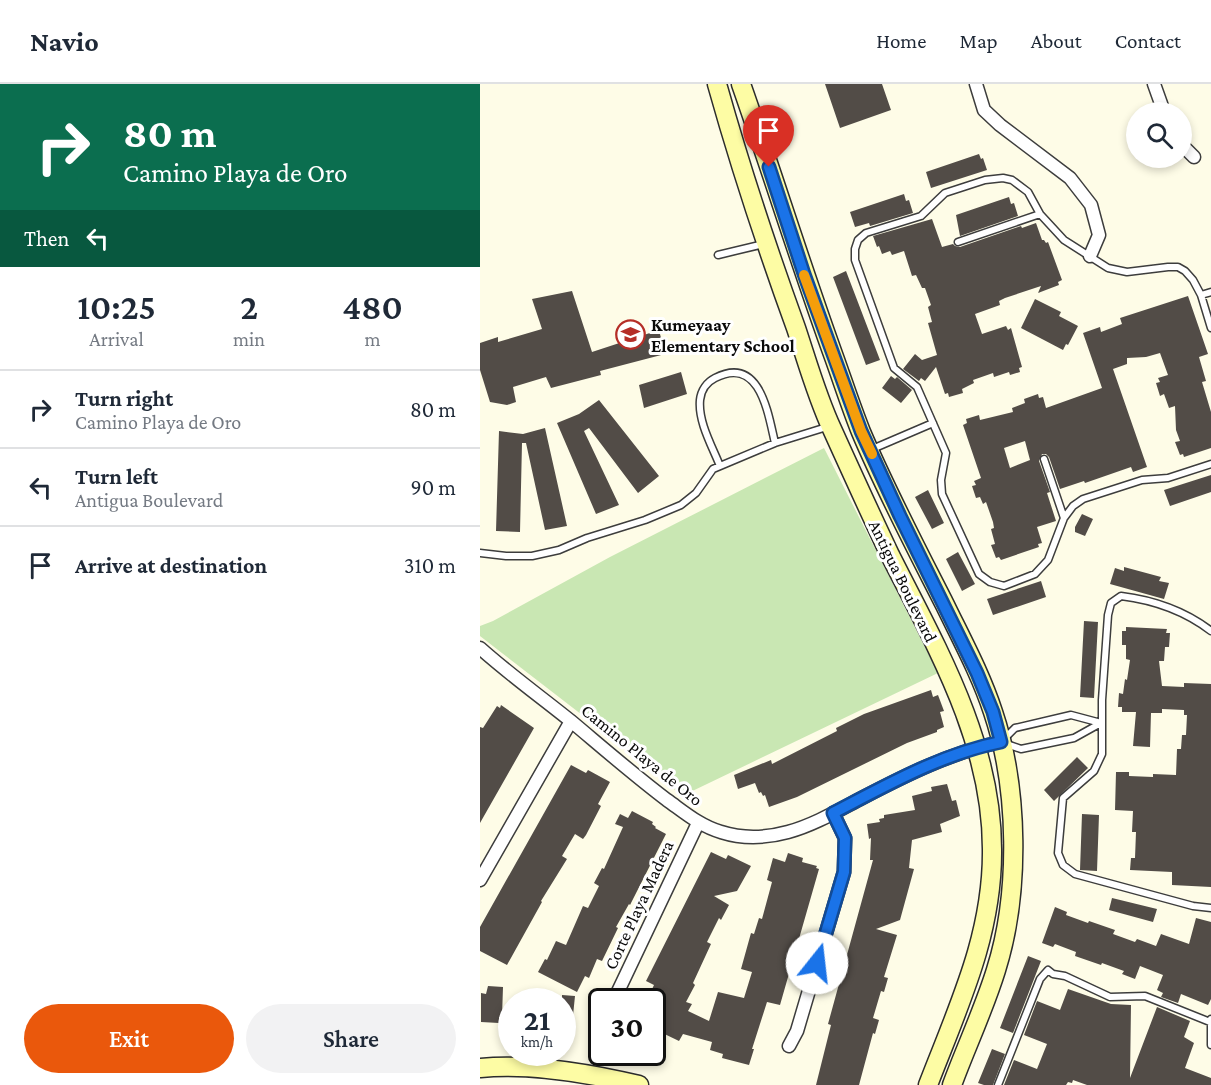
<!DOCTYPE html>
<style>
body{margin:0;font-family:"Crimson Pro",serif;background:#f2f2f3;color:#1f2937;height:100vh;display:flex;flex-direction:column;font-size:22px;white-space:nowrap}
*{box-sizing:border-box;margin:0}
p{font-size:20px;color:#747a83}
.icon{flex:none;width:33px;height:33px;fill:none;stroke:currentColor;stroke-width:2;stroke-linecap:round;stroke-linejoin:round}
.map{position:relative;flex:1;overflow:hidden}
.sheet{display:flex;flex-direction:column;background:#fff;width:480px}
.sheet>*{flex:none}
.banner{background:#0b6e4f;color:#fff;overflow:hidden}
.buttons{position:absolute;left:646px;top:18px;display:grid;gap:12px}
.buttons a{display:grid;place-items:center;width:66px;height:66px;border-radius:50%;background:#fff;box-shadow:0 3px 9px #0003;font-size:30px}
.speed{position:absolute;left:18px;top:904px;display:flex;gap:12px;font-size:30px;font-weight:700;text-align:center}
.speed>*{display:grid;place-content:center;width:78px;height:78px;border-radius:50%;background:#fff;box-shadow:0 3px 9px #0003;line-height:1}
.speed small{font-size:15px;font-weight:400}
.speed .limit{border:3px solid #111;border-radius:9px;background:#fff;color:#111}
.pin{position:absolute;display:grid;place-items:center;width:51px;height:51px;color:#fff;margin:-62px -26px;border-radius:50% 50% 50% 0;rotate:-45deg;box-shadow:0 0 6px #0007}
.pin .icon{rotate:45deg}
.me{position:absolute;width:66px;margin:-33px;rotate:16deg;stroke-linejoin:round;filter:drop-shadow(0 0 4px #0008)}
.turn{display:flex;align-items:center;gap:21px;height:126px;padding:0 24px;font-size:27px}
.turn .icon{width:78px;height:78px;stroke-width:2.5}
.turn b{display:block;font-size:42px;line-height:51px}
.then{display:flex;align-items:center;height:57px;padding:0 24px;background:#0003;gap:12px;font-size:22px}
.eta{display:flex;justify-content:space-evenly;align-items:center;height:102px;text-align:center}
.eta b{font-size:36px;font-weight:600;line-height:42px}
.action{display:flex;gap:12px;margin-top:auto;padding:12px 24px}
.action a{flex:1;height:69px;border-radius:36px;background:#ea580c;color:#fff;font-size:24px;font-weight:600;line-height:69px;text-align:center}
.action a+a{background:#f2f2f3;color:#1f2937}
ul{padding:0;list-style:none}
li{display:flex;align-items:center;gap:18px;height:78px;padding:0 24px;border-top:2px solid #e0e1e3}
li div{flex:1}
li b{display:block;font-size:22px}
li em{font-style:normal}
header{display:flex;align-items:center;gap:36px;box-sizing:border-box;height:84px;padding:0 30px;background:#fff;border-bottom:2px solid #e0e1e3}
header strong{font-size:28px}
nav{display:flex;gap:33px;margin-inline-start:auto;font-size:21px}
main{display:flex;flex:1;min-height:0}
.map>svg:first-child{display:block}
.green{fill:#c9e7b3}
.building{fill:#524c47;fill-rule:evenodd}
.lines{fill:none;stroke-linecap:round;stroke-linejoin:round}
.service-casing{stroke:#3d3d3d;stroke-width:9}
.minor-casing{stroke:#3d3d3d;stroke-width:15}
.secondary-casing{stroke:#2c2c2c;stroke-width:21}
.service{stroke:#fff;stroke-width:6}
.minor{stroke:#fff;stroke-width:12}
.secondary{stroke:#fdfca4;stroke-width:18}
.route-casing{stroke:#114b97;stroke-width:15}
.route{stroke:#1a73e8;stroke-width:10}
.slow{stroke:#f59e0b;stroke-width:10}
.labels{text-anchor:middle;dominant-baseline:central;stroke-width:6;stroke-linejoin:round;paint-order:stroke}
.poi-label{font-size:18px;font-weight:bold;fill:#0a0a0a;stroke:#fff;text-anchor:start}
.street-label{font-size:18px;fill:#0a0a0a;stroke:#fff}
</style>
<header>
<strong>Navio</strong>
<nav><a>Home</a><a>Map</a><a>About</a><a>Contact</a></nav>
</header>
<main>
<section class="sheet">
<div class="banner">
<div class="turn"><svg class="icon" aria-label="right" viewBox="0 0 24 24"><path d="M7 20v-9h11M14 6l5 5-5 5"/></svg><div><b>80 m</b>Camino Playa de Oro</div></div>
<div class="then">Then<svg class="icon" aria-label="left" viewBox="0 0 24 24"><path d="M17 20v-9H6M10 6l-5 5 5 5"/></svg></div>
</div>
<div class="eta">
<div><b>10:25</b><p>Arrival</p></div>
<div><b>2</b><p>min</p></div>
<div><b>480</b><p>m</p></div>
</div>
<ul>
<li><svg class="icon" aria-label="right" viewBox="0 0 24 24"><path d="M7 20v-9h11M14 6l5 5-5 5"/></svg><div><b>Turn right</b><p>Camino Playa de Oro</p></div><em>80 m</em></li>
<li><svg class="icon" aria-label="left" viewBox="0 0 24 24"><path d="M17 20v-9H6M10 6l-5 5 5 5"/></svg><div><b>Turn left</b><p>Antigua Boulevard</p></div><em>90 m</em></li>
<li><svg class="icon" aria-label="arrive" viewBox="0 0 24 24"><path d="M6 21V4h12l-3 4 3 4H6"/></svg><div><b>Arrive at destination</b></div><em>310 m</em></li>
</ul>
<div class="action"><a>Exit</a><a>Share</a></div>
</section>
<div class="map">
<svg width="731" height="1001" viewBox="0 0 731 1001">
<rect width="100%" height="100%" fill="#fefce7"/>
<path class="green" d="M344,364L458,589L202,712L163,678L0,552V542L13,537L130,473Z"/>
<path class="building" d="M345,0H402L411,26L360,44Z
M499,70L501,75L503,74L507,86L451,104L446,88Z
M424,110L426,117L429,116L433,129L390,142L389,139L375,143L370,128Z
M529,113L531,120L534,119L538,132L480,152L476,131Z
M452,135L462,163L473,160L475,162L480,163L541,142L542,144L556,139L562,156H564L566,159L568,158L582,196L578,198L579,201L558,209L561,202L525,214L519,217L520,221L495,230L502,250L526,242L528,246L531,244L542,283L539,284L540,288L530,291L529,288L514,293L513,289L493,296L494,299L482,305L483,309L469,313L468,309L465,310L456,283L445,297L441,294L439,297L423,285L435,270L442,276L457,271L448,239L452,238L448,223L451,221L445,204H442L436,191L432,192L424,167L412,171L410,167L402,170L399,162L397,163L393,152Z
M366,187L400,276L386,281L353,193Z
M92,207L112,268L179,246L185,270L120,287L121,291L71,304L66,293L33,303L36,318L27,321L10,318L0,286V259L18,253V258L62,245L52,215Z
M708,212L728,270L719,273L726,297L722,298L731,328V364L704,373L703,370L700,371L695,358L700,357L696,346L695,322L689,324L684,310L680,312L676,299L680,298L678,294L688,291L680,269L666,273L647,274V280L633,285L667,383L653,388L651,383L605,399L604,397L580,405L569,373L566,370H562L559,377L570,408L567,409L576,437L557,443L562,459L558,460L559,463L521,476L519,473L516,474L511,461L515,460L511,445L514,444L513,438L506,418L503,420L500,413L496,414L492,402L496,401L494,397L501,394L483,341L487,339L486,335L499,331L500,336L533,328L532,324L545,319L544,315L558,310L559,314L563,313L566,324L622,304L603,249L620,243L621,248L642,240L640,234ZM545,357L550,376L530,384L524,364Z
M555,215L581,228L579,232L598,242L588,261L586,260L583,266L541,244Z
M201,288L207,310L164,324L159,301Z
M411,292L415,295L417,293L432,306L421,319L402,304Z
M119,316L179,392L158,409L109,344L104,347L139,421L116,430L77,339L99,330Z
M65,344L87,442L65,446L46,359H42L40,448L16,447L19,347L43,350Z
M731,391V408L690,422L684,406Z
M448,406L464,439L452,445L435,413Z
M602,430L613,435L605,452L595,448V443Z
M478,468L495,500L482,507L466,475Z
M644,483L681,493L679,497L689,499L684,515L630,500L635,484L644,487Z
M561,497L566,513L513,531L507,515Z
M604,537L618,538L614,614L600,613Z
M646,543L687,545L686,549H690L689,563H685L684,577H679L682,602L704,603V599L731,600V803L692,801V788L650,786L651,774H655L656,748H652L653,727L635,726L636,688H649V692L673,693V690L696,691L697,665H701L702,651H706L707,631H704V626L682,625V629H671L670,663L653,662L656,628H642V623H638L639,609L643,610L645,595L647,596L650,576L646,575V561H642V547H646Z
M451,606L453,613L458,611L464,627L460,628L464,643L457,646V648L427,659L317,713L289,723L285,711L283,712L281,708L279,709L275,699L258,705L254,691L291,676L292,680L357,647L356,644L384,630Z
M21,621L54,644L0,739V643L3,644L17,622L20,624Z
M597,673L608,684L574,717L564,706Z
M91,681L106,689L108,686L130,698L118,720L121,722L106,751L103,755L95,750L82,772L87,775L61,817L62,818L27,881L0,867V843Z
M467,700L472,717L476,716L480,732L460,740L462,748L432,756L429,784L434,785L420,836L396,845L417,851L404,893L408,894L404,908L401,907L393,934L399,936L395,950L393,949L379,1001H336L351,941L348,940L393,776H390L391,754L389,755L387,740L400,738L399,735L404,734V731L435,726L432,712L452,707L451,703Z
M152,727L173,738L172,740L176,743L175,744L186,750L150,821L149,820L136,843L138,844L122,877L117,875L109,894L105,892L97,908L58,888L65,875L67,876L76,857L86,861L103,822L108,824L119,802L114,799L122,784L124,785L143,743L135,740L140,730L148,734Z
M602,730L619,731L617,787L600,786Z
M231,768L246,775L248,771L271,782L257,807L234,812L249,821L241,836L239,834L227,858L231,860L213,899L215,901L206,918L212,920L208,927L229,937L238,908L264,914L272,888L261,885L271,849L274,850L279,834L282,835L292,798L287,796L293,774L305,778L308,769L323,774L322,778L337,782L336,784L339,785L300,921L287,918L272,965H274L269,981L242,974L243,970L230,966L232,958L203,950L199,957L172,944V918H166L174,901L166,897Z
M632,814L677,825L673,838L629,826Z
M575,823L587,828L586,831L608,839L609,837L635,846L633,850L655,858L657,855L676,862L681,850L709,860L716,834L731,838V915L728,921L701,910L698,919L681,913L683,909L677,906L683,891L660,882L655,895L642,890L644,887L622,879L621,881L595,872L596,868L575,860L573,863L562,859Z
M548,872L561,877L533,949L520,944Z
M8,902L23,903L22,933H19V939L1,938V909L6,910Z
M588,905L631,920L651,921L650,994L677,923L710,937L704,953L714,959L705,984L731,994V1001H607L593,996L592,999L588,998L586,1001H524L534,976L557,985L567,960L544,951L557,917L580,926Z
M82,911L95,912L90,961H82Z
M512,965L525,970L513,1001H504L498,999Z"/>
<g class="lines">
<defs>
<path id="service" d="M478,158L560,130
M238,171L284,160
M721,211L731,208
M731,244L721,211L713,196L705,187L698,183H688L647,188L628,184L584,156L560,130L548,108L532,96L523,94L505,96L465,109L441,132L386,149L378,156L375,165V176L414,284L437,303L466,369L461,396L462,410L499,490L510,498L524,502L555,490L568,476L584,434L593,422L603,415L662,396L688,394L731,380
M390,366L453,339
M564,375L584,434
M240,382C232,362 218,338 220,316C221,306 227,298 235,294C280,271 288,329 295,359
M0,469L26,472H52L79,466L107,454L165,436L201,421L216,409L233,385L295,359L350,342
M731,547C705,527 673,516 641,512L631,519L628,531L622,616V670L614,687L583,714L578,769L583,781L595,790L713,822L731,824
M591,631L621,639L594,654L541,665L521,658L535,644Z
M731,935V961
M518,1001L560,895L568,886L573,890L585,892L630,913L665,912L730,938"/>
<path id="minor" d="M496,0L504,26L520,41L590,94L611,121L619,151L610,172
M674,0L684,28
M702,61L714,73
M0,564C29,590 61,613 92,638C123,664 154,691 187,716C204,728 220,742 241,748C263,755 286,754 308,748C334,741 359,726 382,714C426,691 472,668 521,658
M0,796L91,637
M133,918L218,739
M309,962L317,947L364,788L365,754L353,729"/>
<path id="secondary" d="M237,0C260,82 287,164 316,244C327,277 337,313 352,345C371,387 390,429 410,471C457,564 512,658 512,765C513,851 478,923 448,1001
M261,0C293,91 321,182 354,273C363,298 371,323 381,348C406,407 436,464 465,521C482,556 501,591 513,628C539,705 540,810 516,886C504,925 486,963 472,1001
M0,984C48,979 112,990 159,1001"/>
</defs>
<use href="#service" class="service-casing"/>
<use href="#minor" class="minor-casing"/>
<use href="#secondary" class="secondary-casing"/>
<use href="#service" class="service"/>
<use href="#minor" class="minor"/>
<use href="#secondary" class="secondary"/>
</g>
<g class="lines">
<defs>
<path id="route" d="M289,83L324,190L381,347L420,432L497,589L513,628L521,658C461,670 407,701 353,729L365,754L364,788L337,879"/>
</defs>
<use href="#route" class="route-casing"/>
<use href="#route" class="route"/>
<path class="slow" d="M324,191L381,347L392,370"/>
</g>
<defs>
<symbol id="school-ring" viewBox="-11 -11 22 22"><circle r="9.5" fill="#fff" stroke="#b52e27" stroke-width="1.5"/><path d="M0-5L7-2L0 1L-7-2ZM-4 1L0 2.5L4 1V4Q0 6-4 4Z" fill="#b52e27"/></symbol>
</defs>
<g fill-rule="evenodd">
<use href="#school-ring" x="134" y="234" width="33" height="33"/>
</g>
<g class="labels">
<g class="poi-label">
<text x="171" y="241">Kumeyaay<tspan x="171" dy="21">Elementary School</tspan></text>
</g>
<g class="street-label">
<text transform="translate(423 497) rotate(64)">Antigua Boulevard</text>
<text transform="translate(162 671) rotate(39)">Camino Playa de Oro</text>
<text transform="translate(159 821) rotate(-65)">Corte Playa Madera</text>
</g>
</g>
</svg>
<div class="buttons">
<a><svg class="icon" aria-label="search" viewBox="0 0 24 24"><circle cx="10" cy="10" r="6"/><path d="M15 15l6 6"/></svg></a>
</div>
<div class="speed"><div>21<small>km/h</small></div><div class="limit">30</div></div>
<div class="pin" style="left:289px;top:83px;background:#d93025"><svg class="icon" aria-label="arrive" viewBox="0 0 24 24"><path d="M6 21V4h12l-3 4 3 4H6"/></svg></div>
<svg class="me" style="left:337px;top:879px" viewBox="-20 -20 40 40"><circle r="19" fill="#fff"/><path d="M0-13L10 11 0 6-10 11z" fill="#1a73e8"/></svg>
</div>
</main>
